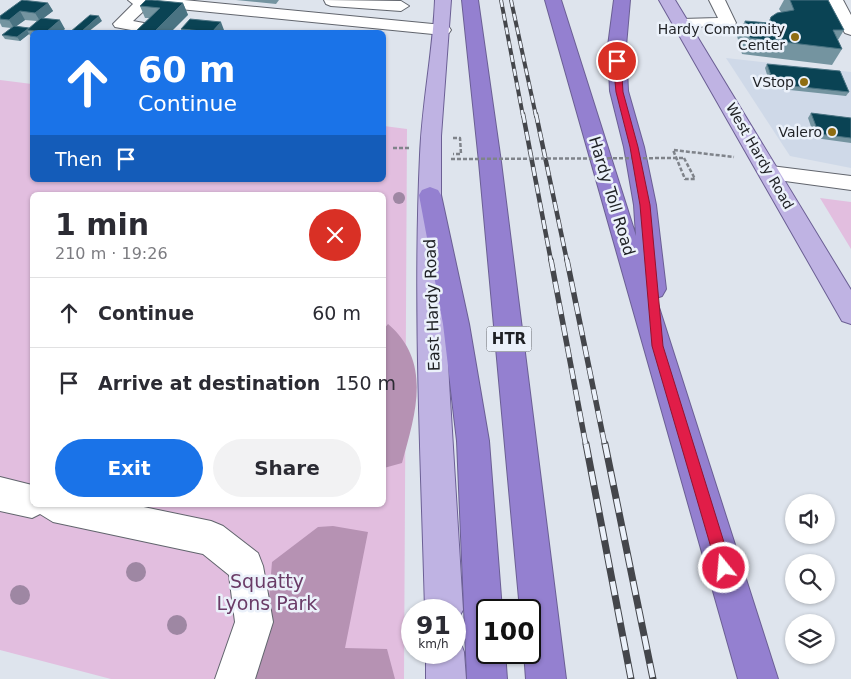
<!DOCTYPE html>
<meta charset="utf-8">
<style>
body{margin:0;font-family:"DejaVu Sans",sans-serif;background:#f2f2f3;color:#2b2b33;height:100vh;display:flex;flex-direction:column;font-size:19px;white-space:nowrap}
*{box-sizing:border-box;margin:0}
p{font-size:16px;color:#7c7c81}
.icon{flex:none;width:28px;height:28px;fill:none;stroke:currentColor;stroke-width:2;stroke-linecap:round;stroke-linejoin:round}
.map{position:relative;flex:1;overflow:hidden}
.drawer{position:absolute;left:30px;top:192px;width:356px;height:315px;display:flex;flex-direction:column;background:#fff;border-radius:8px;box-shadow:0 1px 4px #0004}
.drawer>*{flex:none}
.guide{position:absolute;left:30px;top:30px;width:356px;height:152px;border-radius:8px;box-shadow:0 1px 4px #0004;background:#1a73e8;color:#fff;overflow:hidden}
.controls{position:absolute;left:785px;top:494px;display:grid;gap:10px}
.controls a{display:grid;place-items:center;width:50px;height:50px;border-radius:50%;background:#fff;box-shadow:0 1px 4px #0004;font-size:25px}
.speed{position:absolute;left:401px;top:599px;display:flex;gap:10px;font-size:25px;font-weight:700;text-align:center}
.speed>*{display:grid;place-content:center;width:65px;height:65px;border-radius:50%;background:#fff;box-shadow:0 1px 4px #0004;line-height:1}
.speed small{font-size:12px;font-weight:400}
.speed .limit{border:2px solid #111;border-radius:8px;background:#fff;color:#111}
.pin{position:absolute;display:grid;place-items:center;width:42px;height:42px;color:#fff;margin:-21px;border:2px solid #fff;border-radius:50%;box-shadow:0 1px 5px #0007}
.me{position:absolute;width:55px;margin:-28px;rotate:343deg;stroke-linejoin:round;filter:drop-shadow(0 0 4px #0008)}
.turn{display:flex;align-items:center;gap:18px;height:105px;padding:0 25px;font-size:22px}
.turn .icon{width:65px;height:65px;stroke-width:2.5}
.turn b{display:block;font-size:35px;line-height:42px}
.then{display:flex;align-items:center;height:48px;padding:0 25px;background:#0003;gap:10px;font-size:19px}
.round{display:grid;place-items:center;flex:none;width:52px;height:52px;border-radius:26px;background:#f2f2f3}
.head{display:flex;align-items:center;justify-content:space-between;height:85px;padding:0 25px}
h1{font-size:30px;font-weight:700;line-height:38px}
.cta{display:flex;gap:10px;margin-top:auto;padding:10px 25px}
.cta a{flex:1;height:58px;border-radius:30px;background:#1a73e8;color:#fff;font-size:20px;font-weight:700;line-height:58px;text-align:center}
.cta a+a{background:#f2f2f3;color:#2b2b33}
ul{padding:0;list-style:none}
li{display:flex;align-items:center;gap:15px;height:70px;padding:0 25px;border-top:1px solid #e1e1e2}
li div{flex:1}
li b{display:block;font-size:19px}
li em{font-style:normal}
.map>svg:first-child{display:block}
.built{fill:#cfd9e8}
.green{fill:#e2bedf;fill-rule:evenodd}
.forest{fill:#b692b3}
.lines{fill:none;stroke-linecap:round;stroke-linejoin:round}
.minor-casing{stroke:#61656d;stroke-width:2}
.major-casing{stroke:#6b5f94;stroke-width:2}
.highway-casing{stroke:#6b5f94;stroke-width:2}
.path{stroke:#7f838a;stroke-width:2.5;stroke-dasharray:4 2;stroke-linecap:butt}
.minor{fill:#fff;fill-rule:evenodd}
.major{fill:#bfb3e3;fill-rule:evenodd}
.highway{fill:#9480d0;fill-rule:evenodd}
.rail-far3-casing{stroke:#44464b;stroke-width:4}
.rail-far2-casing{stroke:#44464b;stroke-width:4.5}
.rail-far1-casing{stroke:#44464b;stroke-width:5.5}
.rail-casing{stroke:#44464b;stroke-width:7}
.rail-far3{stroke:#ebf1fa;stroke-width:2.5;stroke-dasharray:7;stroke-linecap:butt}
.rail-far2{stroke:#ebf1fa;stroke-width:3;stroke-dasharray:9;stroke-linecap:butt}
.rail-far1{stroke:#ebf1fa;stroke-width:4;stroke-dasharray:11;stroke-linecap:butt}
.rail{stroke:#ebf1fa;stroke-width:5;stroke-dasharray:14;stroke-linecap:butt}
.path-bridge{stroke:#7f838a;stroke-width:2.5;stroke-dasharray:4 2;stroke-linecap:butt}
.tree{fill:#9e87a3}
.wall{fill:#7494a0;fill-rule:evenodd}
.shaded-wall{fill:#4a7382}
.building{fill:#0a4354;stroke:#4a7382}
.route{fill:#e11d48;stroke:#92132f}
.poi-dot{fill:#8f6d11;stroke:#ebf1fa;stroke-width:2}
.labels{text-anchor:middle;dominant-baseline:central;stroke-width:5;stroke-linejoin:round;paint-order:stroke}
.far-poi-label{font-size:14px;fill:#1f2125;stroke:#ebf1fa;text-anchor:end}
.far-street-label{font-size:14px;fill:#1f2125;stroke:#ebf1fa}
.shield{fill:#ebf1fa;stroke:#5c5f65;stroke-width:1}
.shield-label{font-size:15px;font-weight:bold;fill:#1f2125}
.street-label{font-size:16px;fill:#1f2125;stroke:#ebf1fa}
.near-park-label{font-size:19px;fill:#6a3b67;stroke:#ebf1fa}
</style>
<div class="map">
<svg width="851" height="679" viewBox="0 0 851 679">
<rect width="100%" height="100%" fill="#dee4ed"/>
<path class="built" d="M726,58L851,72V168L790,156Z"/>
<path class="green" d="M0,80L32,84V180H384V126L407,129L404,679H111L0,650ZM32,195H384V505H32Z
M820,198L851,202V249Z"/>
<path class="forest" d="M388,324C433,362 415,415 402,463L384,468V329Z
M333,526L368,532L345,648L387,649L395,679H254L266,636L272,562L318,527Z"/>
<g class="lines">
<defs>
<path id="minor" d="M128,0H184L443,25L449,27L451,30L449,33L443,35L149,6L133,21L160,26L162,29L160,32H142L115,27L113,24L133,4Z
M324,0L401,1L409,6L401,11L331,6L326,4Z
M709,0H725L736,23L734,26L676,27L674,24L682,19L718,18Z
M827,0H843L851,15V35L845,33L843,30Z
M771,166L851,176V190L763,178L760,173L763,168Z
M0,477L32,485V505H134L211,521L223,526L258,553L263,566L273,622L255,679H215L235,622L229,575L203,554L53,522L40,514L32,518L0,511Z"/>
<path id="major" d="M435,0H451L441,136V212L449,382L463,610L455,624V610H425C421,459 413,306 420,155C422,103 433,52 435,0Z
M659,0H675L851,290V324L842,321Z
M455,637L459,638L464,652L466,679H426V652H455Z"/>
<path id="highway" d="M462,0H478L501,162L566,679H526L524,652H530V610H520L479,162Z
M545,0H561L636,236L634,205L624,147L610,91L608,46L614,0H630L626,46L628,91L644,147L656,205L666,289L662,296L656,298L778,679H738Z
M430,187L438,190L441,195L469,324L489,441L502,610H488V652H505L507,679H467L457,441L443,324L419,195L422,190Z"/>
</defs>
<use href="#minor" class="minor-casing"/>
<use href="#major" class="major-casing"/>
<use href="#highway" class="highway-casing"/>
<path class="path" d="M453,138H460L461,154H453
M393,148H410
M684,158L695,179H685L673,150L734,157"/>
<use href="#minor" class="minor"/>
<use href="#major" class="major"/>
<use href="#highway" class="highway"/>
<defs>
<path id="rail-far3" d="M501,0L523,116
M511,0L536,116"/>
<path id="rail-far2" d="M523,114L551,261
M536,114L567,261"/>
<path id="rail-far1" d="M551,260L586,446
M567,260L605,446"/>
<path id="rail" d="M586,444L631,679
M605,444L653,679"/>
</defs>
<use href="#rail-far3" class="rail-far3-casing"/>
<use href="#rail-far2" class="rail-far2-casing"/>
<use href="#rail-far1" class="rail-far1-casing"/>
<use href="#rail" class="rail-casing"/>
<use href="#rail-far3" class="rail-far3"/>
<use href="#rail-far2" class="rail-far2"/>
<use href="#rail-far1" class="rail-far1"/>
<use href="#rail" class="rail"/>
<path class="path-bridge" d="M451,159L684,158"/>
</g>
<g class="tree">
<circle cx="399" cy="198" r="6"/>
<circle cx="136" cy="572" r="10"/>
<circle cx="20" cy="595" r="10"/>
<circle cx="177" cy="625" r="10"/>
</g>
<path class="wall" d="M236,0H279L276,4Z
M784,0H828L844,30L838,40L842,49L832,65L742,54L737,36L745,21L768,23L771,17L781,12L779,9Z
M48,3L53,11L43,18L65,29L60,32H32V38L29,34L20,41L5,39L2,35L11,28L2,27L0,23V16ZM25,20L37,21L29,28L16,26Z
M183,3L188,15L150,18H145L140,6Z
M181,29L224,30L222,32H182Z
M767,64L849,92L846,96L771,88L765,68Z
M811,113L851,118V143L815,138L808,118Z"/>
<path class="shaded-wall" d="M48,3L53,11L40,21L35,13Z
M183,3L188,15L171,32H154Z
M20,11L25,20L14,28L9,20Z
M99,16L102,21L88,32H81Z
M60,20L65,29L60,32H46Z
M221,22L224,30L222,32H212Z
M27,30L29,34L20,41L17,37Z"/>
<path class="building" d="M22,0L48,3L35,13L20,11L9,20L0,19V16Z
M146,0H152L183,3L154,32H135L160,8L140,6Z
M790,0H828L844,30H833L842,49L750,38L745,21L769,23L771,17L777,13L794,10Z
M90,15L99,16L81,32H70Z
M41,18L60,20L46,32L27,30Z
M190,19L221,22L212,32L181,29Z
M14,26L29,28L17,37L2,35Z
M767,64L840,71L849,92L774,84Z
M811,113L851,118V138L819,134Z"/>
<path class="route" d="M617,59L621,61L623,92L638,147L650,205L663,346L732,568L730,573L724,575L719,573L717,568L652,346L640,205L630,147L616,92L613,61Z"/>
<g class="poi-dot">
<circle cx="795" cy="37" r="5"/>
<circle cx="804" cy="82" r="5"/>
<circle cx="832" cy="132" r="5"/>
</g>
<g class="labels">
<g class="far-poi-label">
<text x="785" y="29">Hardy Community<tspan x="785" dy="16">Center</tspan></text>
<text x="794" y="82">VStop</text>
<text x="822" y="132">Valero</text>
</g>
<g class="far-street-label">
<text transform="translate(760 156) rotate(60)">West Hardy Road</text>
</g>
<rect class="shield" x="486.5" y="326.5" width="45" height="25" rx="4"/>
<g class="shield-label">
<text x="509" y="339">HTR</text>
</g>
<g class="street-label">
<text transform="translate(612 196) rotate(73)">Hardy Toll Road</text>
<text transform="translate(432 305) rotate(-92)">East Hardy Road</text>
</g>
<g class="near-park-label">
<text x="267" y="581">Squatty<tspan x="267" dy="22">Lyons Park</tspan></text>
</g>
</g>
</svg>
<div class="controls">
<a><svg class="icon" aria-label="sound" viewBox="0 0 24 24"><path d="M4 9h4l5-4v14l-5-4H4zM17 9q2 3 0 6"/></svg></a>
<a><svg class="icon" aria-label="search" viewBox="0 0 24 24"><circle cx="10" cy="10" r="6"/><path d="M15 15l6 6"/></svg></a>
<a><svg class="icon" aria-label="layers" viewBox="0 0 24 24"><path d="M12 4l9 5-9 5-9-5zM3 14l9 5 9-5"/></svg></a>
</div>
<div class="speed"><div>91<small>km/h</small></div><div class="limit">100</div></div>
<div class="pin" style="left:617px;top:61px;background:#d93025"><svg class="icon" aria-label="arrive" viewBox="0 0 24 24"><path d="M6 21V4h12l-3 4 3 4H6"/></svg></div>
<svg class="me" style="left:724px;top:568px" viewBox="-20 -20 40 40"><circle r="17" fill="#e11d48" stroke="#fff" stroke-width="3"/><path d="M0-11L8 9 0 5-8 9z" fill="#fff"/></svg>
<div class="guide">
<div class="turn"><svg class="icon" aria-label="ahead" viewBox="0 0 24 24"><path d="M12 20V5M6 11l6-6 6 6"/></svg><div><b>60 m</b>Continue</div></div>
<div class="then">Then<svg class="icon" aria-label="arrive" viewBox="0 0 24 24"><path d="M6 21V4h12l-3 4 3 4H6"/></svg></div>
</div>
<section class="drawer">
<div class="head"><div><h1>1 min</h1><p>210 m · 19:26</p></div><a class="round" style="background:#d93025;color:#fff"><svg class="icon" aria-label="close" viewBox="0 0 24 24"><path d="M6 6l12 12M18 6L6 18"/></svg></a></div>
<ul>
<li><svg class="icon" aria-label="ahead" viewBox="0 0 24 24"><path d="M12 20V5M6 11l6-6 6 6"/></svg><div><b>Continue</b></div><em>60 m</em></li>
<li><svg class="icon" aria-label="arrive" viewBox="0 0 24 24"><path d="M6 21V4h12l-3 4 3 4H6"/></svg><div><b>Arrive at destination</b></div><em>150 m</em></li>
</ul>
<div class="cta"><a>Exit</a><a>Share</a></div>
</section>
</div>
